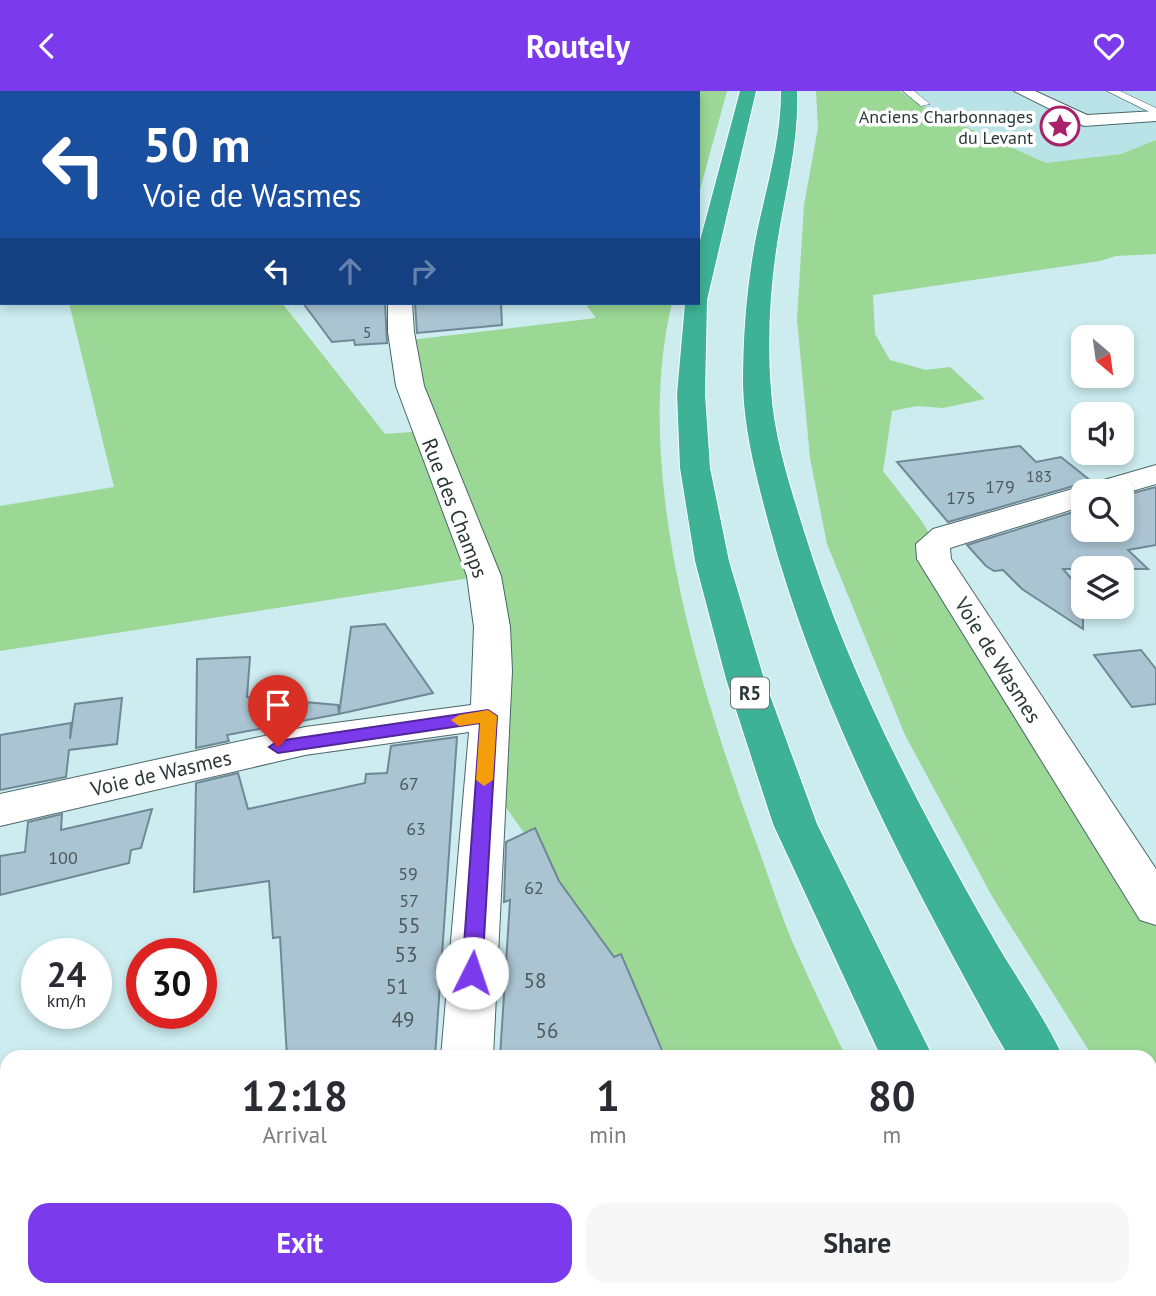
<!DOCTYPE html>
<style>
body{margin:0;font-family:"PT Sans",sans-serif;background:#f7f7f7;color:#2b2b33;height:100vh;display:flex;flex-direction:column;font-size:26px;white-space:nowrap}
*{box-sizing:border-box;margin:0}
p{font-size:23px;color:#7c7c81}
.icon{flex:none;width:38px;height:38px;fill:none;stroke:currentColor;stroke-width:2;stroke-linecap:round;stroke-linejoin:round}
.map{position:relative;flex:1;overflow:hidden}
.panel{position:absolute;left:0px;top:959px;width:1157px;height:247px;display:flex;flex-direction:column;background:#fff;border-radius:21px 21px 0 0;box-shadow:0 4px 10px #0003}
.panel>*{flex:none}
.hud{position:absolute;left:0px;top:0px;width:700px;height:214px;box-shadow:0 4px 10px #0003;background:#1a4fa0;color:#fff;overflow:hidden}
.needle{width:46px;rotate:151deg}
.fabs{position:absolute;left:1071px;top:234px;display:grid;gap:14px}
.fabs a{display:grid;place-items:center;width:63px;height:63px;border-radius:14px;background:#fff;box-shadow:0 4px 10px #0003;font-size:35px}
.speed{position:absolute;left:21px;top:847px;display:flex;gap:14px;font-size:35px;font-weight:700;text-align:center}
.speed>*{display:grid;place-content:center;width:91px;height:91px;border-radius:50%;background:#fff;box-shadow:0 4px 10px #0003;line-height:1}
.speed small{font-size:18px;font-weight:400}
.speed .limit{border:10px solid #d22;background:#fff;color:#111}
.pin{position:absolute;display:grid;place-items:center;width:60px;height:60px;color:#fff;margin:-72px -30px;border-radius:50% 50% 50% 0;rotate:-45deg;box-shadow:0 0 7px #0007}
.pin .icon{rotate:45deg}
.me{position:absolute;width:77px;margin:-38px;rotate:4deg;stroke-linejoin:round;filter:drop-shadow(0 0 5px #0008)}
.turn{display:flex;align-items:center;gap:24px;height:147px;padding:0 28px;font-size:32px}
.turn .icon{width:91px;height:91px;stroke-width:2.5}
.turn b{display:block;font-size:49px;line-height:60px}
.lanes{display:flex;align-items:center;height:66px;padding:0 28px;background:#0003;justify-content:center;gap:35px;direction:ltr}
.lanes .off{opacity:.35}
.eta{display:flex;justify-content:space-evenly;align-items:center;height:119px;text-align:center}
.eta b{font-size:42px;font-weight:800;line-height:49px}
.action{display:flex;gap:14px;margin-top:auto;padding:14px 28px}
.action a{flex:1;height:80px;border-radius:21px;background:#7c3aed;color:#fff;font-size:28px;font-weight:800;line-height:80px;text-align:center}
.action a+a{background:#f7f7f7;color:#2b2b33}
header{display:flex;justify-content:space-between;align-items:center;height:91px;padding:0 28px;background:#7c3aed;color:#fff;font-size:32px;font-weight:800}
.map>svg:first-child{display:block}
.built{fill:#b9e3e6}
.green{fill:#9bd795}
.building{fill:#abc4d2;stroke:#708895;stroke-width:2}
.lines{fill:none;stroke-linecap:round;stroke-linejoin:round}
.service-casing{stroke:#4a6769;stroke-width:1}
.minor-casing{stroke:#4a6769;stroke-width:2}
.motorway-casing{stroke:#fff;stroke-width:2}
.service{fill:#fff;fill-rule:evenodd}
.minor{fill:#fff;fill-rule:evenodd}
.motorway{fill:#3eb294;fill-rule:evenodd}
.route{fill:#7c3aed;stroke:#51269a;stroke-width:2}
.slow{fill:#f59e0b}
.labels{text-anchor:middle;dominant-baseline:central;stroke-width:7;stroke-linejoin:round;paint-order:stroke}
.far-number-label{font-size:16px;fill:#4a5a5e}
.far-poi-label{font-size:18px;fill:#2a3738;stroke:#fff;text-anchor:end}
.number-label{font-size:18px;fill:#4a5a5e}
.shield{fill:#fff;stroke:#6a7374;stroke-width:2}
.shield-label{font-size:19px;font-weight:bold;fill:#2a3738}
.street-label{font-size:21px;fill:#2a3738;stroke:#fff}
.near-number-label{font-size:21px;fill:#4a5a5e}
</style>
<header><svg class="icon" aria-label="back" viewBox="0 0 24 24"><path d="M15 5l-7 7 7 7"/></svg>Routely<svg class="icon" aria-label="heart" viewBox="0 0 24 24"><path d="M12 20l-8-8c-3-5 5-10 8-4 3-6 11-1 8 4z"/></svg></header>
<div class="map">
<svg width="1156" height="1205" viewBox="0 0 1156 1205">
<rect width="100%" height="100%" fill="#ccecef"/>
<path class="built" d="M899,0H1156V49L1121,63L1046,72L931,20Z"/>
<path class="green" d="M685,0H727L698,106V2Z
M816,0H899L931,20L1046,72L1121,63L1156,49V163L1116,165L1100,170L873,204L875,243L890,269L926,279L950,276L985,308L943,317L917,315L892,320L883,380L921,429L1156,816V1064L1150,1055V966H1093L993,807L905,644L827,453L810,367L797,228L804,114L818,37Z
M69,212H282L385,343L425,340L402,250L596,227L585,212H672C632,378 697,589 754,746C767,780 778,816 792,850C809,889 828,928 846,966H668L606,857L485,687L483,485L0,560V415L114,396Z
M774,1199H955L958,1205H777Z"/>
<path class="building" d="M303,212H385L387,252L355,254L354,249L332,251Z
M415,212H501L502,234L417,242Z
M1020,355L1036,371L1061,366L1091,390L948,431L897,371Z
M1156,396V454L1128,459L1148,478H1063L1083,501V538L1022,498L1003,479L994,480L986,475L967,454L1083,418V439H1122V405Z
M385,533L433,602L339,623L351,536Z
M1141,559L1156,578V613L1132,616L1094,564Z
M250,566L247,606L338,614L339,623L227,644L229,650L196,657L197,568Z
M122,607L117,653L69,659L66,686L0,699V644L71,632L70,648L75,613Z
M457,646L435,966H287L280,846L273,847L269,790L194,801L196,692L238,682L248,718L365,692L366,683L387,682L391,655Z
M152,718L141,757L131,759L129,772L0,804V765L25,761L28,731L62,723L61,739Z
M535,737L559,790L614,866L621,863L665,966H500L510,809L504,811L506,751Z"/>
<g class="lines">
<defs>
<path id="service" d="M903,0H914L930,13L921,15Z
M1107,0H1120L1156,17V24Z"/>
<path id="minor" d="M477,0H493L476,2Z
M1014,0H1035L1087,24L1156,20V30L1084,35Z
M388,212H412L414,241L424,295L501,485L510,536L512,580L493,966H441L469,641L305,664L0,735V703L305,636L471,614L474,536L467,485L396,295L388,241Z
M1156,374V393L1122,403V401H1083V415L950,457L951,468L1156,778V834L1140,829L917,468L916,453L933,438Z
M405,1199H465L464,1205H404Z"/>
<path id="motorway" d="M740,0H756L707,209L705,303L710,377L729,470L764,588L817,733L933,966H881L773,733L726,588L695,470L680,377L677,303L685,212H698V157Z
M781,0H797C799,48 787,94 779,141C770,193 767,246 771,299C774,346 789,392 803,437C847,581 917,713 991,843C1014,884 1043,923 1063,966H1009L992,937C904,777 817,612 769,434C757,388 744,341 743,294C743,242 747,191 757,141C767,94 781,49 781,0Z
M1150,1119L1156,1122V1187L1150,1185Z
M1000,1199H1062L1064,1205H1002Z"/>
</defs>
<use href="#service" class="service-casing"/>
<use href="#minor" class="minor-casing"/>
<use href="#motorway" class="motorway-casing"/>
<use href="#service" class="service"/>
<use href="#minor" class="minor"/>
<use href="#motorway" class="motorway"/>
</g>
<path class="route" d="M488,619L497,625L482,882L479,888H465L462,882L480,632L278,662L269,656L278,650Z"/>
<path class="slow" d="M488,619L497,625L493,689L484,695L476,689L480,632L459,635L451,629L459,624Z"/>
<defs>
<symbol id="sight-ring" viewBox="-11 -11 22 22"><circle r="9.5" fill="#fff" stroke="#a8216a" stroke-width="1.5"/><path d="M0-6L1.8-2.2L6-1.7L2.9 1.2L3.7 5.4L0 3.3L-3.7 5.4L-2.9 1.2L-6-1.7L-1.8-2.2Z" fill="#a8216a"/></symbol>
</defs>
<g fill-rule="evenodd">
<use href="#sight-ring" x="1038" y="13" width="44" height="44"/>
</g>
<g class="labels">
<g class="far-number-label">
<text x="367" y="241">5</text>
<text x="1039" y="385">183</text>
</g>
<g class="far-poi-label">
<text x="1033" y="25">Anciens Charbonnages<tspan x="1033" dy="21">du Levant</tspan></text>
</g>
<g class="number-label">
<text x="1000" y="395">179</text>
<text x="961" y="406">175</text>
<text x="409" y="692">67</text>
<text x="416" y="737">63</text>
<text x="63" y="766">100</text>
<text x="408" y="782">59</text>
<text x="534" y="796">62</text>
<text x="409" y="809">57</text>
</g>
<rect class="shield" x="731" y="586.5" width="38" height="31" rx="5"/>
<g class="shield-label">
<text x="750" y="602">R5</text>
</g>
<g class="street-label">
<text transform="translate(455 417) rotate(69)">Rue des Champs</text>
<text transform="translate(998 569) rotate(58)">Voie de Wasmes</text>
<text transform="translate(161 682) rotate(-13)">Voie de Wasmes</text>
</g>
<g class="near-number-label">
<text x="409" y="834">55</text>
<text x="406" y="863">53</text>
<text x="535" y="889">58</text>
<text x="397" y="895">51</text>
<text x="403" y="928">49</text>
<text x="547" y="939">56</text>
</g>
</g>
</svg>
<div class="fabs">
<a><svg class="needle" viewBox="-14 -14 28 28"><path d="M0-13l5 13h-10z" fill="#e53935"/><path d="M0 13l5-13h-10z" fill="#7c7c81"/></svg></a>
<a><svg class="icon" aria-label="sound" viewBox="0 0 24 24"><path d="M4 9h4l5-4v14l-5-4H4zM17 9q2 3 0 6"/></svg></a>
<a><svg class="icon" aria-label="search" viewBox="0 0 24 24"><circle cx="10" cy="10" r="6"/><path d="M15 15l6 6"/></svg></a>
<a><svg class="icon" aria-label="layers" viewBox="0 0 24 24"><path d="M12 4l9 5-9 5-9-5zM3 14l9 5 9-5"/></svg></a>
</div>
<div class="speed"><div>24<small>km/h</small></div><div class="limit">30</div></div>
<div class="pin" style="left:278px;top:656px;background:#d93025"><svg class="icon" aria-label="arrive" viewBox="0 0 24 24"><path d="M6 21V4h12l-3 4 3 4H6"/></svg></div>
<svg class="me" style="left:472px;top:882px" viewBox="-20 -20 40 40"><circle r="19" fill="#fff"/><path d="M0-13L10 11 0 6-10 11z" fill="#7c3aed"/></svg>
<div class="hud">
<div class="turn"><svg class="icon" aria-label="left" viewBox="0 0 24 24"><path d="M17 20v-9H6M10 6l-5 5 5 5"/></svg><div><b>50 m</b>Voie de Wasmes</div></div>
<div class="lanes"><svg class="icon" aria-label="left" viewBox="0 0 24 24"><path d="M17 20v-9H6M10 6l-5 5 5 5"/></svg><svg class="icon off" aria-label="ahead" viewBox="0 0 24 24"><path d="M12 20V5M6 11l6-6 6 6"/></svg><svg class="icon off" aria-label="right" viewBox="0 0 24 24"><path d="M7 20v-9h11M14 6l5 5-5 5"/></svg></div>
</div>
<section class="panel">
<div class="eta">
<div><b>12:18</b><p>Arrival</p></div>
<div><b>1</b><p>min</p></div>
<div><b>80</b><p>m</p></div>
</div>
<div class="action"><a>Exit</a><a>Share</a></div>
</section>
</div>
